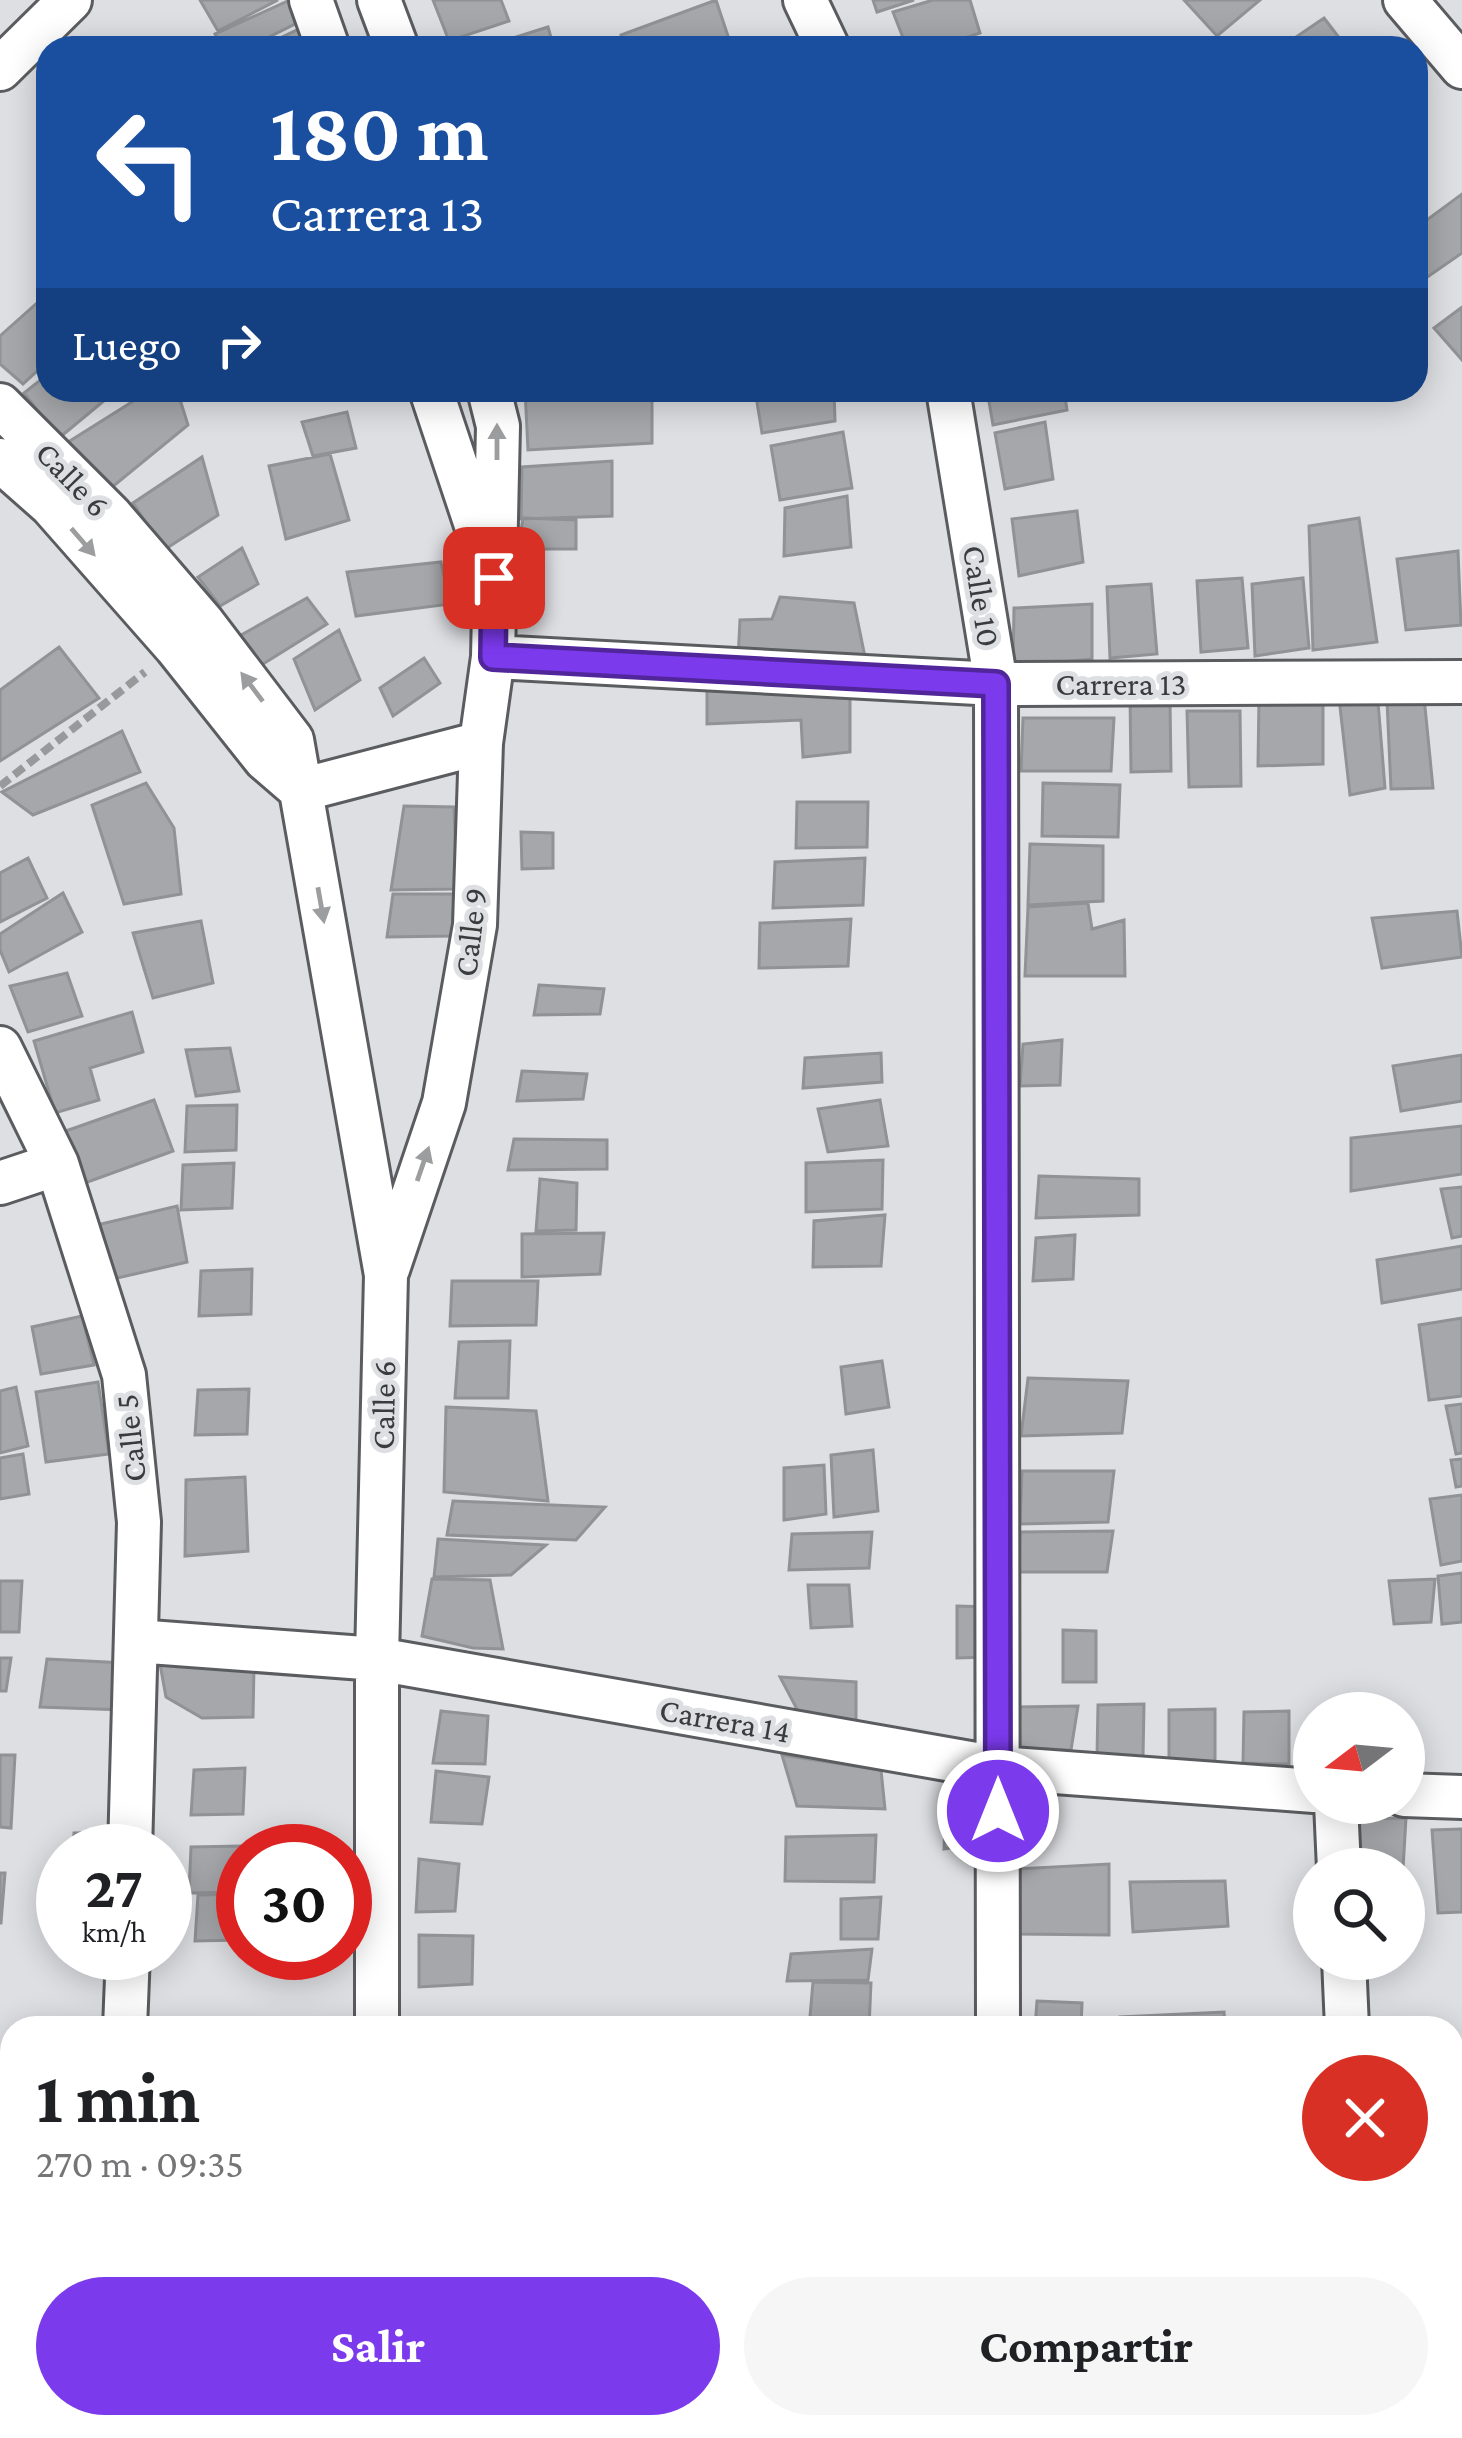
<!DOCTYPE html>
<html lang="es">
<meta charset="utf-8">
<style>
body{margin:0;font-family:"Crimson Pro",serif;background:#f6f6f6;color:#202124;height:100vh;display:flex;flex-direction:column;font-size:45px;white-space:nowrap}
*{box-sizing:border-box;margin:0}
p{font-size:39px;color:#757577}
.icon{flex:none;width:66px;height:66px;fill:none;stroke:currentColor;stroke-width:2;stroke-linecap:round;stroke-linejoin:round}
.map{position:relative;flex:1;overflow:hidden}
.details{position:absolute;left:0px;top:2016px;width:1464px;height:423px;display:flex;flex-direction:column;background:#fff;border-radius:36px 36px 0 0;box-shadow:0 6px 30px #0003}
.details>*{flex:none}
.guide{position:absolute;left:36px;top:36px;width:1392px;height:366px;border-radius:36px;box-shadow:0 6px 30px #0003;background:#1a4fa0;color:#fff;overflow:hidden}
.needle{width:78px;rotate:254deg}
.fabs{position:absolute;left:1293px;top:1692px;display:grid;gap:24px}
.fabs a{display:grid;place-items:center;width:132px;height:132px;border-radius:50%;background:#fff;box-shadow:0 6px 30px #0003;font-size:60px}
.speed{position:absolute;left:36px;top:1824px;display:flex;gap:24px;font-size:60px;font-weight:700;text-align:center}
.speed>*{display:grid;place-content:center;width:156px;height:156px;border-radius:50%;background:#fff;box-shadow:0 6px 30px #0003;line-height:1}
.speed small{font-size:30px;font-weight:400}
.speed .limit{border:18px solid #d22;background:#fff;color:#111}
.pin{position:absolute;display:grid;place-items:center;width:102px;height:102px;color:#fff;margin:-51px;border-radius:24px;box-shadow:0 6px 18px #0006}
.me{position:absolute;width:132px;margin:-66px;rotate:0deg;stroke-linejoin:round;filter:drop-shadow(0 0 9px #0008)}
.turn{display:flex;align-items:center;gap:42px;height:252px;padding:0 36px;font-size:54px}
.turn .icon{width:156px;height:156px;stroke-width:2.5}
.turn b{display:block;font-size:84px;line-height:102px}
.then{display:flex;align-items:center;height:114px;padding:0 36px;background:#0003;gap:24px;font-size:45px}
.round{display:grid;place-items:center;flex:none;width:126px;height:126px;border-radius:63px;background:#f6f6f6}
.overview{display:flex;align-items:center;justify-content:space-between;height:204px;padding:0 36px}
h1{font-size:72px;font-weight:700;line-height:90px}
.primary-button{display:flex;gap:24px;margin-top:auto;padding:24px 36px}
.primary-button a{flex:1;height:138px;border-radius:72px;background:#7c3aed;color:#fff;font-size:48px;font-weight:700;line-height:138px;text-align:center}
.primary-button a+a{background:#f6f6f6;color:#202124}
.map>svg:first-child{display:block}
.building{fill:#a6a7aa;stroke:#909295;stroke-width:3}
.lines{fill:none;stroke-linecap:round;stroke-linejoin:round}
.minor-casing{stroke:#5a5c5f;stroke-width:48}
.path{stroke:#98999b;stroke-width:8;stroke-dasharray:12 6;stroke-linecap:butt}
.minor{stroke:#fff;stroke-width:42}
.oneway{fill:#9c9d9e}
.route-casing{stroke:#51269a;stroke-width:30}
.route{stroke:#7c3aed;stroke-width:21}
.labels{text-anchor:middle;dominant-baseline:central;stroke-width:10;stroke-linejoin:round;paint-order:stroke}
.street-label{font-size:33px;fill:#3a3b3c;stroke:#dedfe3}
</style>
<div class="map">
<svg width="1462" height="2438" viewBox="0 0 1462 2438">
<rect width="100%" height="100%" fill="#dedfe3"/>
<path class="building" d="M200,0H278L218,31Z
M290,0L299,22L247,48H222L215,34Z
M433,0H501L509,21L449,41Z
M716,0L731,45L722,48H624L621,35Z
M873,0H914L877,12Z
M933,0H970L980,33L934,48H907L893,12Z
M1184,0H1260L1217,36Z
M1324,18L1347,48H1280Z
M548,27L554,48H481Z
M301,28L311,48H280L276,40Z
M1462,194V253L1416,285V228Z
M45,296L48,300V361L23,384L0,364V336Z
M1462,307V360L1434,328Z
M48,374V390H117L59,438L24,393Z
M151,390H177L188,425L111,488L65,444Z
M525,390H652V443L528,450Z
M755,390H834L835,421L762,433Z
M987,390H1064L1067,410L993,425Z
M347,412L356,448L313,456L302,422Z
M1045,422L1053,479L1005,489L995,433Z
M843,432L852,488L780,500L771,446Z
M330,454L349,520L286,539L269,466Z
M202,457L218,515L164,550L133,503Z
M612,461V516L521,519L522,467Z
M847,496L851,547L784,556L785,508Z
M1077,511L1083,562L1019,576L1012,519Z
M523,518L576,520V549H518Z
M1359,518L1377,642L1313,650L1309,526Z
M242,548L258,584L220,606L198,577Z
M1458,551L1461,625L1406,630L1397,559Z
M441,562L450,604L356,616L347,572Z
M1242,578L1248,648L1201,652L1197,581Z
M1303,578L1309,648L1255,656L1252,584Z
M1151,584L1157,654L1110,658L1107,587Z
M780,597L854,603L865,657L738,659L740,620L772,619Z
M307,598L327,624L255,669L234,639Z
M1092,604V659L1013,667L1014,608Z
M339,630L360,680L315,710L294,659Z
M59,647L99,698L0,761V690Z
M424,658L440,683L393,716L380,688Z
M850,689V752L803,757L801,720L707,724V690Z
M1130,695L1170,700L1171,771L1131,772Z
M1259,696L1323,697V764L1258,766Z
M1424,697L1433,788L1391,789L1387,701Z
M1339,698L1378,702L1385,788L1350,795Z
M1187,711H1240L1241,786L1189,787Z
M1023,718H1114L1111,771H1021Z
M122,731L140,772L33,815L2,792Z
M146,783L174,828L181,894L124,904L92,805Z
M1043,783L1120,785L1118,837L1042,836Z
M797,802H868L867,847L796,848Z
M404,806L454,807L457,889L391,890Z
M521,832L553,833V868L522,869Z
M1030,844L1103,846V901L1028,905Z
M28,858L47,898L0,922V873Z
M865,858L863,905L773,908L775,862Z
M63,893L82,932L9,972L0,950V934Z
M393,894H454L452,936L387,937Z
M1088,903L1092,929L1124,920L1125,976H1025L1028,907Z
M1457,911L1462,957L1382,968L1372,918Z
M851,919L848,966L759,968L760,923Z
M201,921L213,983L153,998L133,933Z
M67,973L82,1016L28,1032L10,986Z
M539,985L604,989L600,1014L534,1015Z
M132,1012L143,1052L90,1068L99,1100L55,1113L34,1041Z
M1062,1040L1060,1085L1020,1086L1023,1044Z
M230,1048L239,1091L196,1096L186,1050Z
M881,1053L882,1082L803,1088L805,1058Z
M1462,1055V1101L1401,1111L1393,1066Z
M522,1071L587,1074L583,1099L517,1101Z
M154,1100L173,1151L82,1184L63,1132Z
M880,1100L888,1146L828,1152L818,1109Z
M237,1105L236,1150L185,1152L187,1106Z
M1462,1126V1174L1351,1191V1138Z
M514,1139L607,1140V1169L508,1170Z
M883,1160L882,1209L806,1212V1163Z
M234,1163L232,1208L181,1210L183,1165Z
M1039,1176L1139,1179V1215L1036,1218Z
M540,1179L577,1183L576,1230L536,1231Z
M1462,1187V1236L1452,1238L1441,1189Z
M177,1206L187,1262L100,1282L88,1227Z
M885,1215L881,1266L813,1267L814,1221Z
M604,1233L600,1274L522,1277V1234Z
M1075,1235L1073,1279L1033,1281L1036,1238Z
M1462,1246V1289L1382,1303L1377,1260Z
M252,1269L251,1314L199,1316L201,1271Z
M452,1281H538L536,1325L450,1326Z
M82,1316L94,1365L41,1374L32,1327Z
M1462,1318V1396L1429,1400L1419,1325Z
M510,1341L508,1398H455L459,1342Z
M882,1361L889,1407L846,1414L841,1367Z
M1028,1378L1128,1381L1122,1433L1021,1436Z
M98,1382L109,1454L46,1462L36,1392Z
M16,1387L28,1446L0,1453V1391Z
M249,1389L247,1434L195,1435L198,1390Z
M1462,1404V1453L1456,1454L1446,1406Z
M446,1407L536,1411L548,1501L444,1492Z
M873,1450L878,1511L834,1517L831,1455Z
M23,1454L29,1494L0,1499V1458Z
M1462,1459V1486L1456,1487L1451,1460Z
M824,1465L826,1514L784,1520V1468Z
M1022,1471H1114L1108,1522L1020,1524Z
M245,1477L248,1551L185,1556L186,1480Z
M1462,1495V1561L1441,1565L1430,1499Z
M453,1501L605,1507L576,1540L447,1535Z
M1113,1531L1107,1572H1019L1020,1532Z
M872,1532L869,1568L789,1570L792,1534Z
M438,1539L546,1545L511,1575L434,1577Z
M1462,1573V1622L1442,1624L1438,1576Z
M432,1579L490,1580L503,1649L473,1648L422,1636Z
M1435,1579L1431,1622L1394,1624L1389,1581Z
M0,1581H22L19,1632H0Z
M808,1585H849L852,1626L811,1628Z
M957,1606L989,1607V1657L957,1658Z
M1063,1630L1096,1631V1682H1063Z
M0,1658H11L6,1691H0Z
M47,1659L125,1663L123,1710L40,1707Z
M160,1664L254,1666L253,1717L202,1718L166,1697Z
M780,1677L856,1682V1732L808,1730Z
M1144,1704L1143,1757H1097L1098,1705Z
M1078,1706L1071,1750L1007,1747L1008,1707Z
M1215,1709V1761L1169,1762V1710Z
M441,1711L488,1716L485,1764L433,1763Z
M1289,1711V1764L1243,1763L1244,1712Z
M0,1755H15L11,1828L0,1827Z
M782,1755L881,1770L885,1809L797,1806Z
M245,1768L243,1814L191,1815L194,1770Z
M436,1771L489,1777L482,1824L431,1822Z
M946,1797L978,1798L976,1844L944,1849Z
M1406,1818L1403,1869H1352L1354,1819Z
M1462,1829V1912L1438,1913L1432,1830Z
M126,1832L125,1851H73L74,1833Z
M876,1835L874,1882L785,1881L786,1837Z
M242,1846L240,1892L189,1893L191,1847Z
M419,1859L459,1864L455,1911L416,1912Z
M1109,1864V1935L1016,1934L1014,1869Z
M0,1873H5L1,1923H0Z
M1225,1881L1228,1926L1133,1932L1130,1882Z
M243,1894V1940L195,1941L198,1895Z
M881,1897L878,1939H841V1899Z
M419,1935L473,1936L472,1984L419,1987Z
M872,1949L868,1980L787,1981L791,1954Z
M813,1982L871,1983L869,2028H809Z
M1037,2001L1082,2003L1081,2028H1035Z
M1224,2012L1225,2028H1120V2017Z
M6,2087H12V2145H3Z
M1452,2418H1462V2438H1391V2427H1452Z
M415,2427H517V2438H414Z
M1024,2427H1102V2438H1023Z
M817,2430H871L870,2438H817Z
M194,2432V2438H142L143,2433Z"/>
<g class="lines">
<defs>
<path id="minor" d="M311,0L328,48
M379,0L397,48
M805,0L828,48
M1405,0L1462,67
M0,69L70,0
M431,390L486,555
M948,390L996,684L998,2028
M0,405L110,515L203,623L292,740L386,1275L377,1659V2028
M0,460L51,505L176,647L265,759L301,790
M493,657L996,684L1462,682
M301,790L481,743
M0,1048L57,1164L124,1375L139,1522L130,1851
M0,1183L57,1164
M388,1269L444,1103L475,925L481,743L493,657L498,426L489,390
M136,1641L377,1659L998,1768L1314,1791
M1404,1795L1462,1797
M1336,1803L1339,1869
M1344,1959L1347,2028
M125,2028L128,1953
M0,2303H12
M1368,2427L1369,2438
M108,2438V2427
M376,2438L377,2427
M998,2438V2427"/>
</defs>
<use href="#minor" class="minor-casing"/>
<path class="path" d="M0,786L145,672"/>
<use href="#minor" class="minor"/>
</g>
<defs><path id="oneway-solid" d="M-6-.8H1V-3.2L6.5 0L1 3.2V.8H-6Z" transform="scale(3)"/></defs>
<g class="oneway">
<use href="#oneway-solid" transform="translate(497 442) rotate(-90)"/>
<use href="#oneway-solid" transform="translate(83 542) rotate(49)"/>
<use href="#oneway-solid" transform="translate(252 687) rotate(-127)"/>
<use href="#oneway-solid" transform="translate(321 905) rotate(80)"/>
<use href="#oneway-solid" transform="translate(423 1164) rotate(-71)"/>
</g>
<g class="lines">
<defs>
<path id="route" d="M494,578L493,657L996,684L998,1811"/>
</defs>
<use href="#route" class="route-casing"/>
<use href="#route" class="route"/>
</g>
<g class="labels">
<g class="street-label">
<text transform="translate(73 479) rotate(46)">Calle 6</text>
<text transform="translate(982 596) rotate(81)">Calle 10</text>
<text x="1121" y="683">Carrera 13</text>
<text transform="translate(470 932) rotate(-83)">Calle 9</text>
<text transform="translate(383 1405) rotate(-89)">Calle 6</text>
<text transform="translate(130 1438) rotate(-96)">Calle 5</text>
<text transform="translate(725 1720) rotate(10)">Carrera 14</text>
</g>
</g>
</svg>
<div class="fabs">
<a><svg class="needle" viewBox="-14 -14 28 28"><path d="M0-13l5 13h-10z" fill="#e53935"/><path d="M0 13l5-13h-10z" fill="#757577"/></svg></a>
<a><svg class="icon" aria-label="search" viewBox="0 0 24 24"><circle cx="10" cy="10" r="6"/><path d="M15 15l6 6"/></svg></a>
</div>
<div class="speed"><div>27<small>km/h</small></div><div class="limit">30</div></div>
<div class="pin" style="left:494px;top:578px;background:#d93025"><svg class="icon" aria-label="arrive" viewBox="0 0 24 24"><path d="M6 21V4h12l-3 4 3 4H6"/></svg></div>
<svg class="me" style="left:998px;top:1811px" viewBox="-20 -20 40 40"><circle r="17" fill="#7c3aed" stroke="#fff" stroke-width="3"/><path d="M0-11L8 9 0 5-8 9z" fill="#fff"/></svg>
<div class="guide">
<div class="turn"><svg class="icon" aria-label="left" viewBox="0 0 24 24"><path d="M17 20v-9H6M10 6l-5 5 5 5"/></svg><div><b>180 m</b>Carrera 13</div></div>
<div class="then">Luego<svg class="icon" aria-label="right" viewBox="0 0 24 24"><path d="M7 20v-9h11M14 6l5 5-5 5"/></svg></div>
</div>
<section class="details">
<div class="overview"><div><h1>1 min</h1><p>270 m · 09:35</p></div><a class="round" style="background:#d93025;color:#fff"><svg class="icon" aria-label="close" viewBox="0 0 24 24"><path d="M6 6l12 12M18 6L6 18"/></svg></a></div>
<div class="primary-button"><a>Salir</a><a>Compartir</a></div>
</section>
</div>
